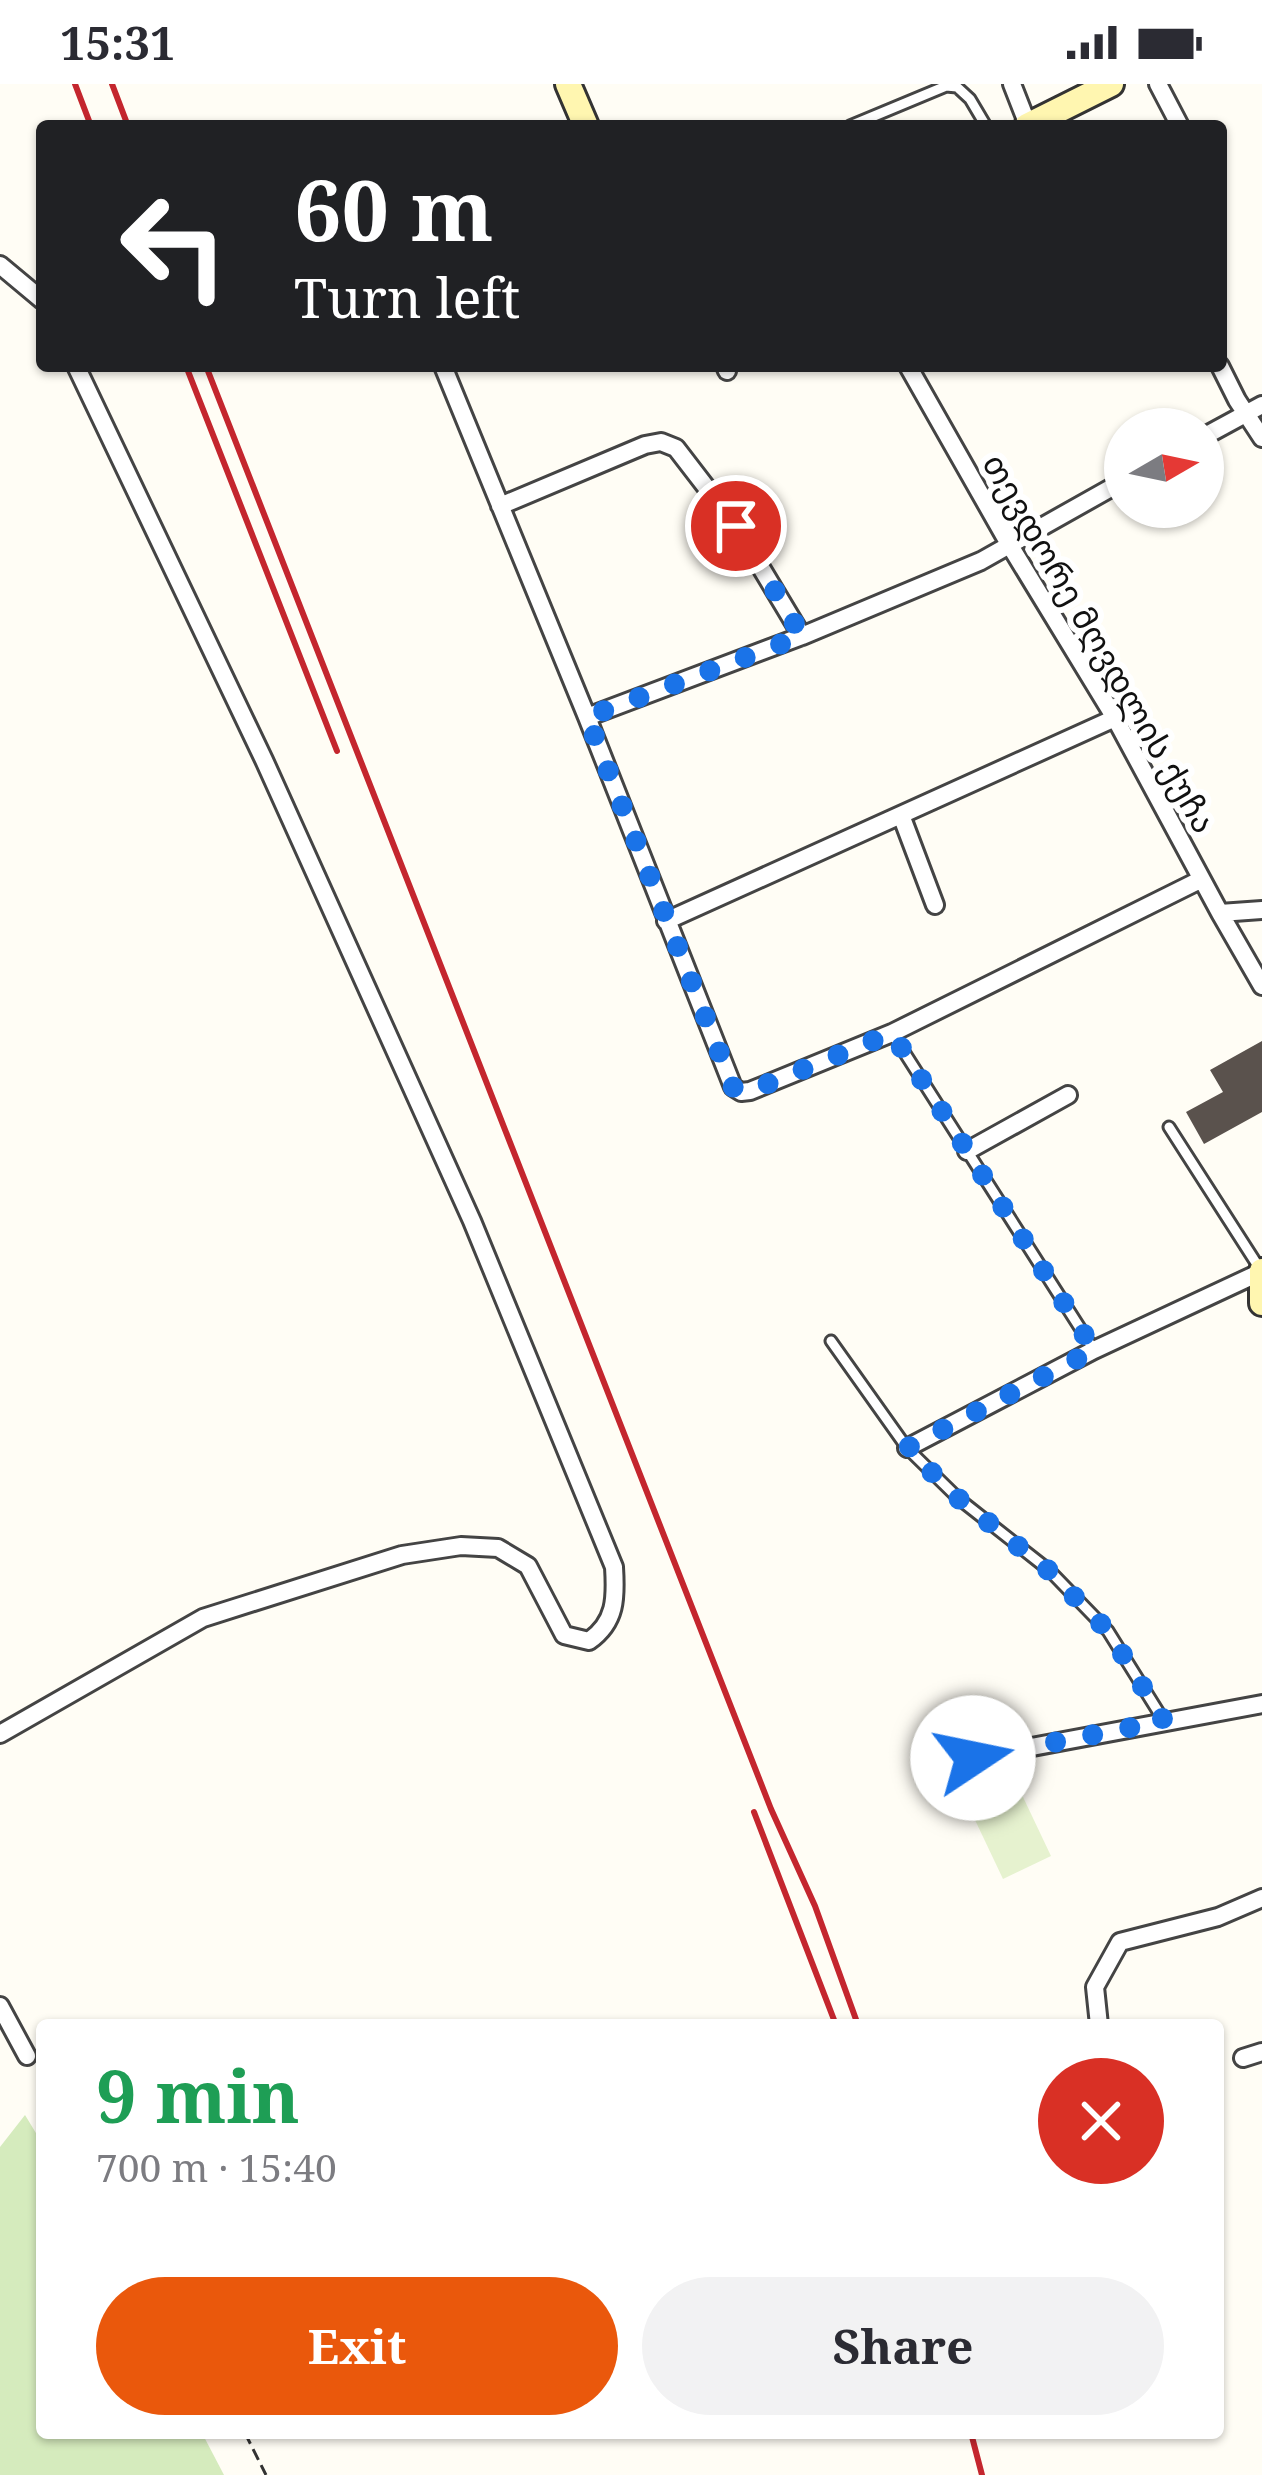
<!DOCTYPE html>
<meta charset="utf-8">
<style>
body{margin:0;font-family:"Noto Serif","Noto Sans Georgian",serif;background:#f2f2f3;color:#2b2b33;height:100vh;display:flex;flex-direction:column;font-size:45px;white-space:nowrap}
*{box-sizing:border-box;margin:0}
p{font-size:39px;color:#7c7c81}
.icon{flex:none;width:66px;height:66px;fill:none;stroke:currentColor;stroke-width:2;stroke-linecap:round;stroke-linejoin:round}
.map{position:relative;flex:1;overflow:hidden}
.sheet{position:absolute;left:36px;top:1935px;width:1188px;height:420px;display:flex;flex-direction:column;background:#fff;border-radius:12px;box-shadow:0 3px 9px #0004}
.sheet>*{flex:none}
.hud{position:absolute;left:36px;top:36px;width:1191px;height:252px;border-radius:12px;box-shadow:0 3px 9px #0004;background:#202124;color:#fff;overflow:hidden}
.needle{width:78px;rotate:81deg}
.fabs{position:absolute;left:1104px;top:324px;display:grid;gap:24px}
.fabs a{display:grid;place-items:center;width:120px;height:120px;border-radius:50%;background:#fff;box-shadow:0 3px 9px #0004;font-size:60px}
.pin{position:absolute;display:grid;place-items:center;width:102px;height:102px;color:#fff;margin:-51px;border:6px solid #fff;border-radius:50%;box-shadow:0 3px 12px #0007}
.me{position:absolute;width:132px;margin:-66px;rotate:79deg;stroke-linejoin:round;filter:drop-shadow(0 0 9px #0008)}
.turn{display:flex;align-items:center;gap:42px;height:252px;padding:0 60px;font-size:54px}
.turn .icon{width:156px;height:156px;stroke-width:2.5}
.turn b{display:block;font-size:84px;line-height:102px}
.round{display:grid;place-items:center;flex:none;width:126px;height:126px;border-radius:63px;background:#f2f2f3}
.summary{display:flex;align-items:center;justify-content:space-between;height:204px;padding:0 60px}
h1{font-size:72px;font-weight:700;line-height:90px;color:#1e9e55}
.action{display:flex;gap:24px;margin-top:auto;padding:24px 60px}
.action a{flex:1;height:138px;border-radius:72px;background:#ea580c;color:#fff;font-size:48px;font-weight:700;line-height:138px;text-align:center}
.action a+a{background:#f2f2f3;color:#2b2b33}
.status{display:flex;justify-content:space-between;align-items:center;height:84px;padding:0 60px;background:#fff;direction:ltr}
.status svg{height:33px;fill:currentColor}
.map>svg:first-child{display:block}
.green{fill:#d5ebbd}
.pitch{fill:#e6f2cf}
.building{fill:#5a524d}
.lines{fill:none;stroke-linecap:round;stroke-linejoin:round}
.lane-casing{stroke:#444;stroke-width:15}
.street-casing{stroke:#444;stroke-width:22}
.secondary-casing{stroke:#333;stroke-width:30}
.path{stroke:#333;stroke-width:3;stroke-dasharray:12 6;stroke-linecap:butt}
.lane{stroke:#fff;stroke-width:9}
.street{stroke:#fff;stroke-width:16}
.secondary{stroke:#fff6b0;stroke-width:24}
.rail{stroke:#c4262e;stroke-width:6}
.route{stroke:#1a73e8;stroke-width:21;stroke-dasharray:0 37.8}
.labels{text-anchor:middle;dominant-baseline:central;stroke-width:12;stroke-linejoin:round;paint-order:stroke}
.street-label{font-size:33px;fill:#111;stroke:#fff}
</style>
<div class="status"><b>15:31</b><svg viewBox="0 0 49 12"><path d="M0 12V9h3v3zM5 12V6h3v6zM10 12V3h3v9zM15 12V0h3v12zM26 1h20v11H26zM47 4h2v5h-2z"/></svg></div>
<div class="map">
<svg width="1262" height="2391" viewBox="0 0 1262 2391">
<rect width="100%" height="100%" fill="#fffdf5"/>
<path class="green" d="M25,2031L42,2059V2349H202L224,2391H0V2063Z"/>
<path class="pitch" d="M1014,1694L1051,1772L1003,1795L966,1717Z"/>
<path class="building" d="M1262,957V1028L1204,1060L1186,1028L1223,1008L1210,986Z"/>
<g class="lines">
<defs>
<path id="lane" d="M850,42L946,2L957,3L970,15L986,42
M892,949L1094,1266
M1169,1043L1260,1185
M831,1257L907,1364L959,1415L1049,1486L1108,1547L1164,1637"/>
<path id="street" d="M1012,0L1028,41
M1158,0L1180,42
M0,181L42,216
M443,282L587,633L733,1003L741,1008L750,1007L892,949L1200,796
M725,282L727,287
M908,282L1009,460L1115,634L1220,829L1262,826
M1220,282L1237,316L1262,354
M1203,353L1262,321
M500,422L645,361L661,358L676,364L736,442L802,552
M587,633L802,552L981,477L1125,396
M901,731L935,821
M1220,829L1262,902
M666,837L1115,634
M967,1067L1068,1011
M907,1364L1094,1266L1261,1188
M0,1650L203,1534L402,1471L461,1462L498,1464L528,1482L564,1551L589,1557C616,1538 616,1514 614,1483L472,1137L264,676L76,282
M973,1674L1262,1620
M0,1922L27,1972
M1099,1941L1095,1903L1120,1858L1218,1833L1262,1814
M1243,1974L1262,1968"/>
<path id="secondary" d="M568,0L586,42
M1027,42L1111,0
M1262,1187V1219"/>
</defs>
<use href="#lane" class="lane-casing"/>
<use href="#street" class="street-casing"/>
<use href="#secondary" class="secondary-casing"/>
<path class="path" d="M245,2349L266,2391"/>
<use href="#lane" class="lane"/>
<use href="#street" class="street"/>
<use href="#secondary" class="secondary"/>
<path class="rail" d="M75,0L91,42
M112,0L128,42
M186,282L337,667
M206,282L771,1725L815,1822L858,1941
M754,1728L836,1941
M971,2349L982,2391"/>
</g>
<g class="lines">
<path class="route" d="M736,442L802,552L587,633L733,1003L741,1008L750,1007L892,949L1094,1266L907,1364L959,1415L1048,1486L1108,1547L1164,1637L973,1674"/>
</g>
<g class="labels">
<g class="street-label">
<text transform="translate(1100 559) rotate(60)">თევდორე მღვდლის ქუჩა</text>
</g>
</g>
</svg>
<div class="fabs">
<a><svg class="needle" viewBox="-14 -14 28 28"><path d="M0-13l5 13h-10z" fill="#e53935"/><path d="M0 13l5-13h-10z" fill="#7c7c81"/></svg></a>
</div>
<div class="pin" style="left:736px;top:442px;background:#d93025"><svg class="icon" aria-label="arrive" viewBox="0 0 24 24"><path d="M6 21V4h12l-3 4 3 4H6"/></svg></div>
<svg class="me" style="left:973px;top:1674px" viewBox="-20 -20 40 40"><circle r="19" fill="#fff"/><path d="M0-13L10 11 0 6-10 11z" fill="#1a73e8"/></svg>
<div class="hud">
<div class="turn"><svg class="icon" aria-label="left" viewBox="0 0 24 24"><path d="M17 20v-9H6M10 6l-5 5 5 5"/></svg><div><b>60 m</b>Turn left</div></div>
</div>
<section class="sheet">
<div class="summary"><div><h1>9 min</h1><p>700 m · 15:40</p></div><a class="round" style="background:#d93025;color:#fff"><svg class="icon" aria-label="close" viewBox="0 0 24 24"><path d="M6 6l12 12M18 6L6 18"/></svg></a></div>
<div class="action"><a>Exit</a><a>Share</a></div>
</section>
</div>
